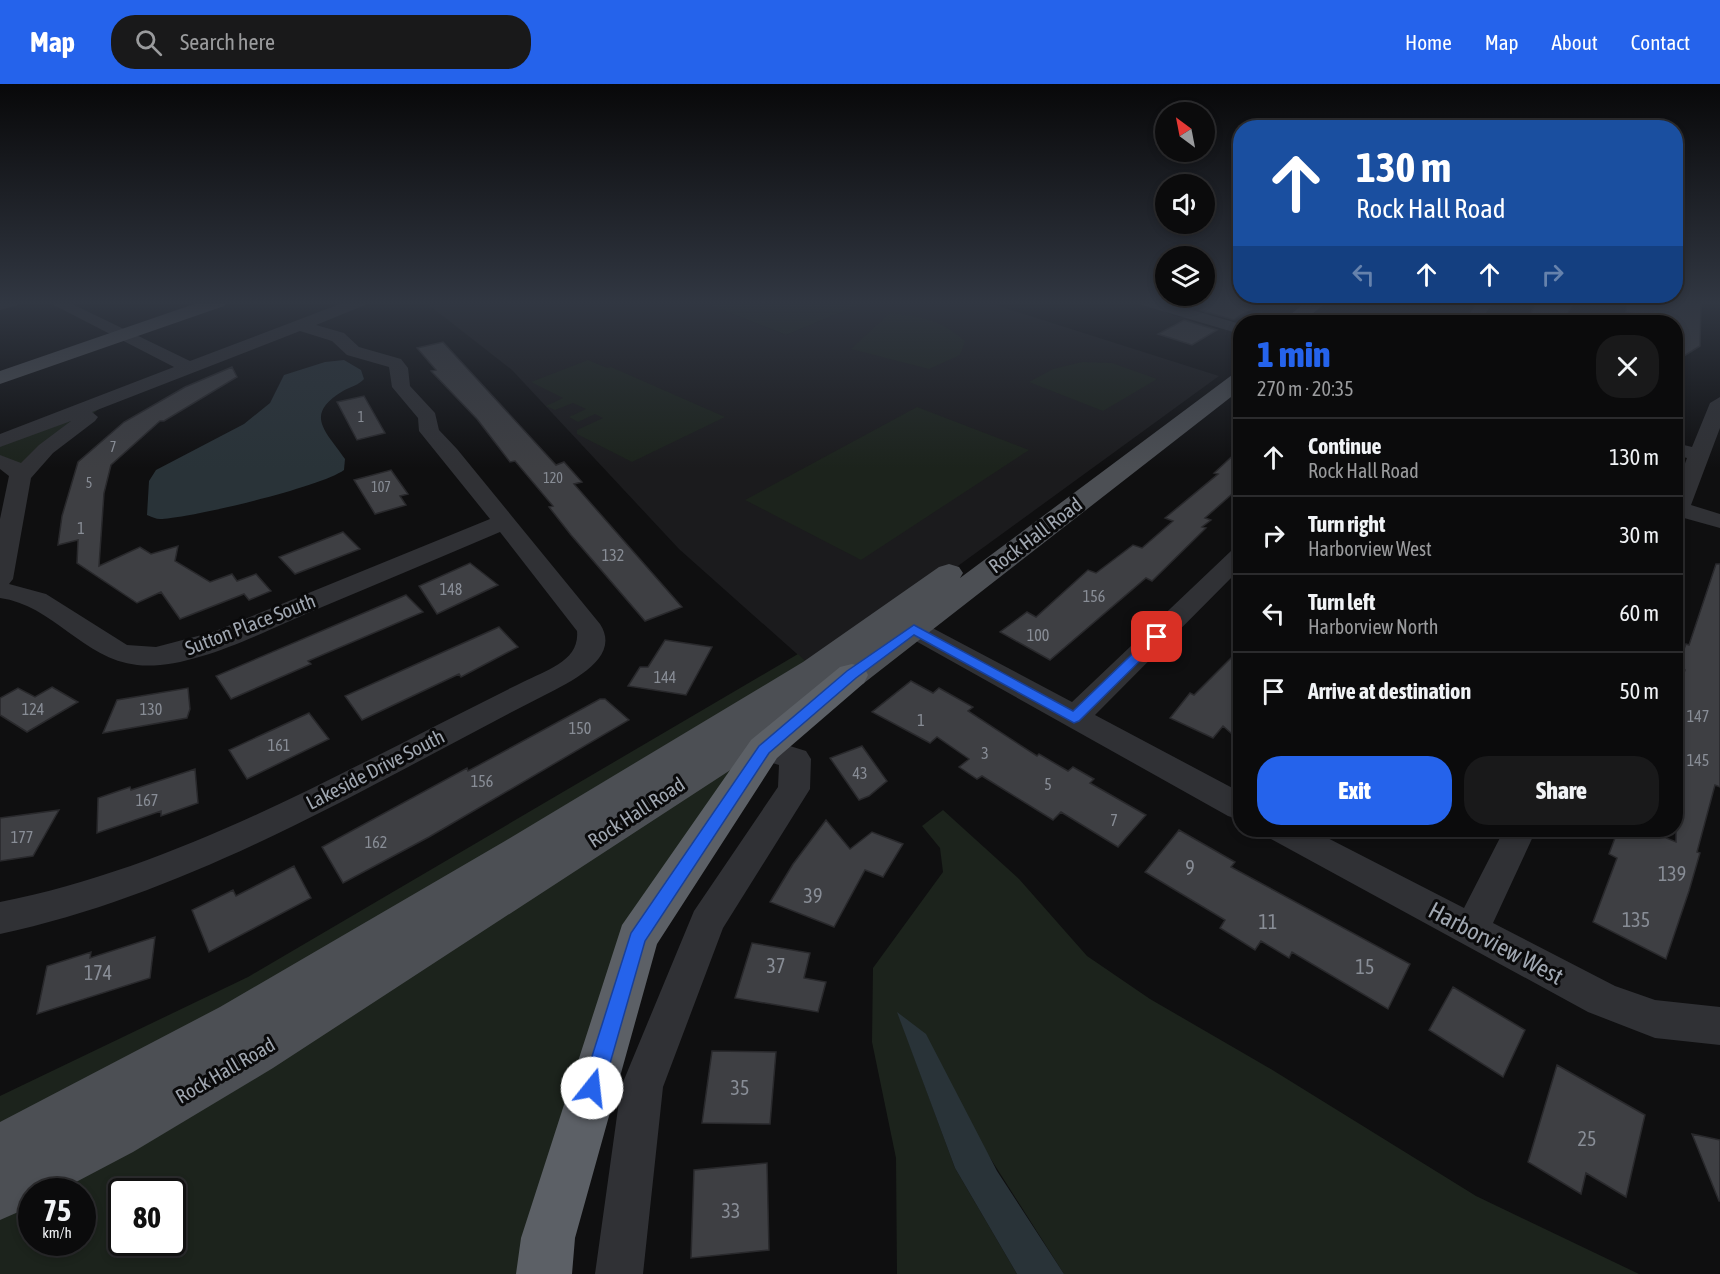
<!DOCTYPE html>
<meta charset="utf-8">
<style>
body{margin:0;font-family:"Asap Condensed",sans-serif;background:#19191a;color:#f1f3f6;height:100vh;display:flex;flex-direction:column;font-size:22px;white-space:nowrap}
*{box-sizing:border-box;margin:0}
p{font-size:20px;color:#9a9b9d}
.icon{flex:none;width:33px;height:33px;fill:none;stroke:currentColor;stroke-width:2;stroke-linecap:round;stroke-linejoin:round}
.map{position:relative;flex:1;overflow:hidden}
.side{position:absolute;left:1233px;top:231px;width:450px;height:522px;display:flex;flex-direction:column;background:#0b0b0c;border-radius:24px;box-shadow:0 3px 9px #0003,0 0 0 2px #2b2b2d}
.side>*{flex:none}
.guide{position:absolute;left:1233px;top:36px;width:450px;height:183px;border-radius:24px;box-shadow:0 3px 9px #0003,0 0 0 2px #2b2b2d;background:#1a4fa0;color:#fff;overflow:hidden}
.needle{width:39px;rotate:328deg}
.fabs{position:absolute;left:1155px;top:18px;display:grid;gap:12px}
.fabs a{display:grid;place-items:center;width:60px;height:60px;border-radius:50%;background:#0b0b0c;box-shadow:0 3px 9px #0003,0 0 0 2px #2b2b2d;font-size:30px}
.speed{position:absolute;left:18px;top:1094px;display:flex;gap:12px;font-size:30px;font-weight:700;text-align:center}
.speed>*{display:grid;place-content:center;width:78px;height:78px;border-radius:50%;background:#0b0b0c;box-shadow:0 3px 9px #0003,0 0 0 2px #2b2b2d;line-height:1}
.speed small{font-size:15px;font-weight:400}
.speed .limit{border:3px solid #111;border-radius:9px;background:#fff;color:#111}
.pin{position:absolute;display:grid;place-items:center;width:51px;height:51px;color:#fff;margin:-26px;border-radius:12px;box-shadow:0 3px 9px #0006}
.me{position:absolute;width:66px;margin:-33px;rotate:16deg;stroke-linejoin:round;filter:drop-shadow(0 0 4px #0008)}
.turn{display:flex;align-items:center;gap:21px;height:126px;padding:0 24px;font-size:27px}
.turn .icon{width:78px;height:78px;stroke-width:2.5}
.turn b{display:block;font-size:42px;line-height:51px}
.lanes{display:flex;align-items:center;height:57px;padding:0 24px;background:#0003;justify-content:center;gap:30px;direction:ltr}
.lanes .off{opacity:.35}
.round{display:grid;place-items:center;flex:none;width:63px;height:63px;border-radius:24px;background:#19191a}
.head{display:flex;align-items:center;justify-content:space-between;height:102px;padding:0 24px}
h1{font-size:36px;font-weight:800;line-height:45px;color:#2563eb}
.cta{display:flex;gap:12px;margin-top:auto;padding:12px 24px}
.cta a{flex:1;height:69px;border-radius:24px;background:#2563eb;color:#fff;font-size:24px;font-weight:800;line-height:69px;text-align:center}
.cta a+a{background:#19191a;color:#f1f3f6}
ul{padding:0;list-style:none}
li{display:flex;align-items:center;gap:18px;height:78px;padding:0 24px;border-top:2px solid #2b2b2d}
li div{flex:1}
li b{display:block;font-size:22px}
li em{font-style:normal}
header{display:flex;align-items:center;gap:36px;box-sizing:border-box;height:84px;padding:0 30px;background:#2563eb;color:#fff}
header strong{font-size:28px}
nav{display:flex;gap:33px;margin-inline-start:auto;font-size:21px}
.search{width:420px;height:54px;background:#19191a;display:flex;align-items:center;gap:15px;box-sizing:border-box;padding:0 21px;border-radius:24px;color:#9a9b9d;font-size:22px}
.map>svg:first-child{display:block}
.built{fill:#1b1b1d}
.green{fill:#1c231c;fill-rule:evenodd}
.water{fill:#293338}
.building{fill:#3e3f43;stroke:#29292c;stroke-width:1.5}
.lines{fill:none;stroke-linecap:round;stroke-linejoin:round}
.minor{fill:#303135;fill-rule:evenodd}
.major{fill:#4c4f54;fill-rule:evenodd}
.highway{fill:#5c6066;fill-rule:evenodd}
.route{fill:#2563eb;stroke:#184099;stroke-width:1.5}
.labels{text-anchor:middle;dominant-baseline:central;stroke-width:6;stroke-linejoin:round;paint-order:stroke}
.far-number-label{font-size:14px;fill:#888d96}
.number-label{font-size:16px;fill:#888d96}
.street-label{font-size:20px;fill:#a0a7b1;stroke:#0a0a0b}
.near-number-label{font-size:20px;fill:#888d96}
.near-street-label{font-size:24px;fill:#a0a7b1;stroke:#0a0a0b}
</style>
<header>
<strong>Map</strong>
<div class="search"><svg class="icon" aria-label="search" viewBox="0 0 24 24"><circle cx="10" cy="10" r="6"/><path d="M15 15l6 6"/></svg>Search here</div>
<nav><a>Home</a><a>Map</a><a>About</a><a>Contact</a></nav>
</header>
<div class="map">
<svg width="1720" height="1190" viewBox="0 0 1720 1190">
<rect width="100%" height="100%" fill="#0f0f10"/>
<path class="built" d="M425,218H702L786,251L866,218H986L1219,292L815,586L679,465L512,286Z"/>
<path class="green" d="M702,218H866L786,251Z
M890,229C923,233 939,235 965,257L960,271L929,285L851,265Z
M588,276L607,284L611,283L725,333L632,378L577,350V346L603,334L595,330L578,338L569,333L586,325L573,319L555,326L546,322L563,314L531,298Z
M1082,278L1112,279L1157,295L1103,327L1029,298L1053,285Z
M116,312L46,365L20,392L0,377V357Z
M917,323L1029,366L861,476L745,416Z
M798,570L813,584L0,1055V1012L248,893Z
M789,630L645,851L552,1190H0V1115ZM32,1107H82V1158H32ZM122,1107H172V1158H122Z
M943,726L1019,795L1087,872L1150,915L1269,984L1476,1112L1639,1190H1064L898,929L955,1084L1017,1190H897L896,1074L872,958L873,884L943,788L940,764L922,742Z"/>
<path class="water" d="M344,276L361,286L364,295C359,301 350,303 343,307C303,331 326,347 345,375L344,386C321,403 191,434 160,435C156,435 152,433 147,431L149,397L156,386L244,340L270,319L284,291L325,278Z
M897,928L926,950L997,1087L1064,1190H1017L955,1084Z"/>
<path class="building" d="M1215,218H1227L1252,225L1234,236L1200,226Z
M1537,218H1574L1563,238H1526Z
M1627,218H1701L1700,262L1676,277V237L1626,228Z
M1184,236L1217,246L1192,261L1158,250Z
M443,258L556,381L564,378L582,398L574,400L682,523L645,537L571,451L549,423L553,422L515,377L510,378L477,335L431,287L436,286L417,264Z
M232,283L237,293L164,337H160L111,381L104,409L99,482L140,463L151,470L178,462L175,477L210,498L232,490L237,497L256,490L271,507L249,516L244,510L180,535L161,508L137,519L77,479L78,456L58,461L62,432L78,378L124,338L185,303Z
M364,312L385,349L357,356L337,318Z
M1240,365V403L1205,434L1211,436L1202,443L1206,444L1152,497L1146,494L1050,576L1000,548L1027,528L1036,533L1088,486L1096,489L1133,461L1142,464L1173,437L1165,434L1218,390L1214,389Z
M391,386L408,410L400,412L406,421L375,430L354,396Z
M343,448L360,465L295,490L279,473Z
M470,479L498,501L437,530L419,502Z
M1716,480H1720V703L1715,701L1697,768L1700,769L1689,807L1666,875L1593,838L1617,774L1609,770L1618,746H1647L1676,758V611L1685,586L1677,583L1686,560L1689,561Z
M406,511L423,528L308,577L311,580L231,615L216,592Z
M499,543L518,563L461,593L459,590L362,636L345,612Z
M665,556L712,563L686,611L628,602L640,583H648Z
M1240,565V657L1223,642L1213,654L1170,634L1190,609L1194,611Z
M911,597L933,609L939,604L973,623L968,627L1037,672L1039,670L1068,687L1073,683L1094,695L1090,699L1146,731L1118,763L1061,728L1053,736L982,692L977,695L959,683L969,675L937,653L930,659L872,628Z
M52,603L78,618L27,648L0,631V614L18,604L35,613Z
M188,604L190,625L187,634L103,649L117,616Z
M600,615H605L629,636L429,753L343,799L322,763L467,684L468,687Z
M309,629L329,655L247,695L229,666Z
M862,662L887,697L869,712L859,716L830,674Z
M195,685L198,719L161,732V727L97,749L98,714L130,703L131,706Z
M59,726L33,772L0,777V734Z
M826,736L850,765L872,748L903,760L883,793L865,786L834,843L770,818L793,780Z
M1179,746L1235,778L1231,783L1410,880L1388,925L1292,868L1289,874L1261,857L1255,866L1220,844L1225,836L1145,788Z
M294,782L311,814L209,868L192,826L233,806L236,812Z
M155,853L150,894L37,930L47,882L91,868L90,874Z
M752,859L810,869L804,894L826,898L818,928L735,914Z
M1453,903L1525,946L1503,993L1429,946Z
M712,967L776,968L770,1040L702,1039Z
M1557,981L1645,1031L1626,1113L1586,1089L1581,1110L1528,1078Z
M1692,1050L1720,1056V1117H1719Z
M767,1079L769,1166L691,1174L694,1086Z"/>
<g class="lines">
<path class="minor" d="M0,218H20L18,221L0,226Z
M48,218H68L190,277L345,218H367L365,221L316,241L344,249L359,263L401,275L408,284L410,302L435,329L439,346L457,365L600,540C623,575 567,599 543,612C367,702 195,808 0,850V818C187,781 353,681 523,598C546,586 580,577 577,547L500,448C439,474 377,500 315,526C267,546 190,587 137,581C83,575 53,521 0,514V435L9,392L0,385V371L21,379L39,361L71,337L0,363V350L174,283ZM300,247L332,257L347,271L389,283L392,303L418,334L419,347L490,435L213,548L156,563L127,561L46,510L9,500L13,495L31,394L53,369L95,337L98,333L92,328Z
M1140,218H1165L1240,240V250L1142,221Z
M1478,218H1494L1479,238H1463Z
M1720,313V344L1691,421L1720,430V444L1684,434L1676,436V403L1687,374L1676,371V359L1692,363L1710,319Z
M1240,465V485L1095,631L1240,708V736L1228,732L905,551L901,545L905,539L914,537L923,539L1072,618L1231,467Z
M764,654L806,667L811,675L810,705L723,844L663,1003L643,1190H595L621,1003L694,827L778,703L779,681L753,673L749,665L753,657Z
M1266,746H1312L1464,824L1504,746H1536L1493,839L1615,902L1655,916L1720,923V961L1655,954L1588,928L1271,755Z"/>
<path class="major" d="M200,218H226L224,222L0,300V287Z
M1306,218H1327L1302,238H1281Z
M1240,290V306L864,599L273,984L133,1068L59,1107H32V1122L0,1136V1038L220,923L505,757L803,578L939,483L949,480L959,483L963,489L960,494L1232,291Z"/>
<path class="highway" d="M852,580L864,583L868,591L864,599L777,674L657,860L575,1154L572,1190H516L521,1154L622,841L751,656L840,583Z"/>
</g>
<linearGradient id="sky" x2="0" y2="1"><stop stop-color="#080809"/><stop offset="0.57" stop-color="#313742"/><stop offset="1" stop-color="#313742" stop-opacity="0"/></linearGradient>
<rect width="1720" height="384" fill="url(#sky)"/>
<path class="route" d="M914,541L1073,627L1153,550H1162L1164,553L1079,637L1074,639L914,551L856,594L769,669L645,857L603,1004L600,1011L592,1014L585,1011L582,1004L631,849L759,662L847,587Z"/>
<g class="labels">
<g class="far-number-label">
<text x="361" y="333">1</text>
<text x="113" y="363">7</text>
<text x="553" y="394">120</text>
<text x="89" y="399">5</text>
<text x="381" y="403">107</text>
</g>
<g class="number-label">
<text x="81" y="444">1</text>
<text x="613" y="471">132</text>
<text x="451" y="505">148</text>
<text x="1094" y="512">156</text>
<text x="1038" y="551">100</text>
<text x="665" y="593">144</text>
<text x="33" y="625">124</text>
<text x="151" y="625">130</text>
<text x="1698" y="632">147</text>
<text x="921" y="636">1</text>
<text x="580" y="644">150</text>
<text x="279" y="661">161</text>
<text x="985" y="669">3</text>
<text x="1698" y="676">145</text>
<text x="860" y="689">43</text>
<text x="482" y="697">156</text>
<text x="1048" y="700">5</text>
<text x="147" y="716">167</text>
<text x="1114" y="736">7</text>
<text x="22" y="753">177</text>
<text x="376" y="758">162</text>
</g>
<g class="street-label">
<text transform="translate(1035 451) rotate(-37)">Rock Hall Road</text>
<text transform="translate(250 540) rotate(-21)">Sutton Place South</text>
<text transform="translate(375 685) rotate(-27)">Lakeside Drive South</text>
<text transform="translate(636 728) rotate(-33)">Rock Hall Road</text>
<text transform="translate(225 986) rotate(-30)">Rock Hall Road</text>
</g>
<g class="near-number-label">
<text x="1190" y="783">9</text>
<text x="1672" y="789">139</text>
<text x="813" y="811">39</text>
<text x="1636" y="835">135</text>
<text x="1268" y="837">11</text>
<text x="776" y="881">37</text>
<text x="1365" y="882">15</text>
<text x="98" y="888">174</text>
<text x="740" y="1003">35</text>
<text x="1587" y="1054">25</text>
<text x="731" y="1126">33</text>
</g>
<g class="near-street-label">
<text transform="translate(1496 859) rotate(28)">Harborview West</text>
</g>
</g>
</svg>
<div class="fabs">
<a><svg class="needle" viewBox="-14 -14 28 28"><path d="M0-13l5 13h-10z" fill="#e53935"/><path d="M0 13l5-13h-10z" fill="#9a9b9d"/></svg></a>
<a><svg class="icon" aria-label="sound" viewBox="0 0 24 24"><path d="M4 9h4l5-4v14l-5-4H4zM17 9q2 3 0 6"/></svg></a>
<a><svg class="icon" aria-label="layers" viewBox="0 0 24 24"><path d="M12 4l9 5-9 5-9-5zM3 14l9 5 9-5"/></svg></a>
</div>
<div class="speed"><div>75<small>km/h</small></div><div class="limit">80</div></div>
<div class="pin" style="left:1157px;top:553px;background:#d93025"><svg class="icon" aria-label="arrive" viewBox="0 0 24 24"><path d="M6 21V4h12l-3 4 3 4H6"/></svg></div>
<svg class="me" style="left:592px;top:1004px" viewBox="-20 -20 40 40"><circle r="19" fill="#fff"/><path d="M0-13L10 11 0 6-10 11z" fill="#2563eb"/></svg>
<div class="guide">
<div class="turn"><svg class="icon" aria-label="ahead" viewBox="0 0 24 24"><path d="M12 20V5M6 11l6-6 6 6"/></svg><div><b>130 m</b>Rock Hall Road</div></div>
<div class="lanes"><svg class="icon off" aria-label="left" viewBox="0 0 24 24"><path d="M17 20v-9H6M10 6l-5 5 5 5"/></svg><svg class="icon" aria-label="ahead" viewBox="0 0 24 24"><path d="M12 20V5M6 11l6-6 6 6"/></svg><svg class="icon" aria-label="ahead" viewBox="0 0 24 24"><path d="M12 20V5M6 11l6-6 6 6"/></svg><svg class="icon off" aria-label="right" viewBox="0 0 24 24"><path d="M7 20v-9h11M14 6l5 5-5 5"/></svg></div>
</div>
<section class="side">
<div class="head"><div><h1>1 min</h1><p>270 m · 20:35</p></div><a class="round"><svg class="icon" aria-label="close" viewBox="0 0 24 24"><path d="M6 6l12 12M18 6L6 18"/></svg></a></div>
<ul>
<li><svg class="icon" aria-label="ahead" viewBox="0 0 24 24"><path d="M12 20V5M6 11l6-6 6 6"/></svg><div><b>Continue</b><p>Rock Hall Road</p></div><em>130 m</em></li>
<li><svg class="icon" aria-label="right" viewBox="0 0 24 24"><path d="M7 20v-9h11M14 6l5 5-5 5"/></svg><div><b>Turn right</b><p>Harborview West</p></div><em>30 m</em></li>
<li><svg class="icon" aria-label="left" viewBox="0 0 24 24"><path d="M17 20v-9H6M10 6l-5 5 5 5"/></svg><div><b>Turn left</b><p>Harborview North</p></div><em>60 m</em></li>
<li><svg class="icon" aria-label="arrive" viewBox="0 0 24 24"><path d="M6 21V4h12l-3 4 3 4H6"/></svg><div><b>Arrive at destination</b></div><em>50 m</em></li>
</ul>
<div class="cta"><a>Exit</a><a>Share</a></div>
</section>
</div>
